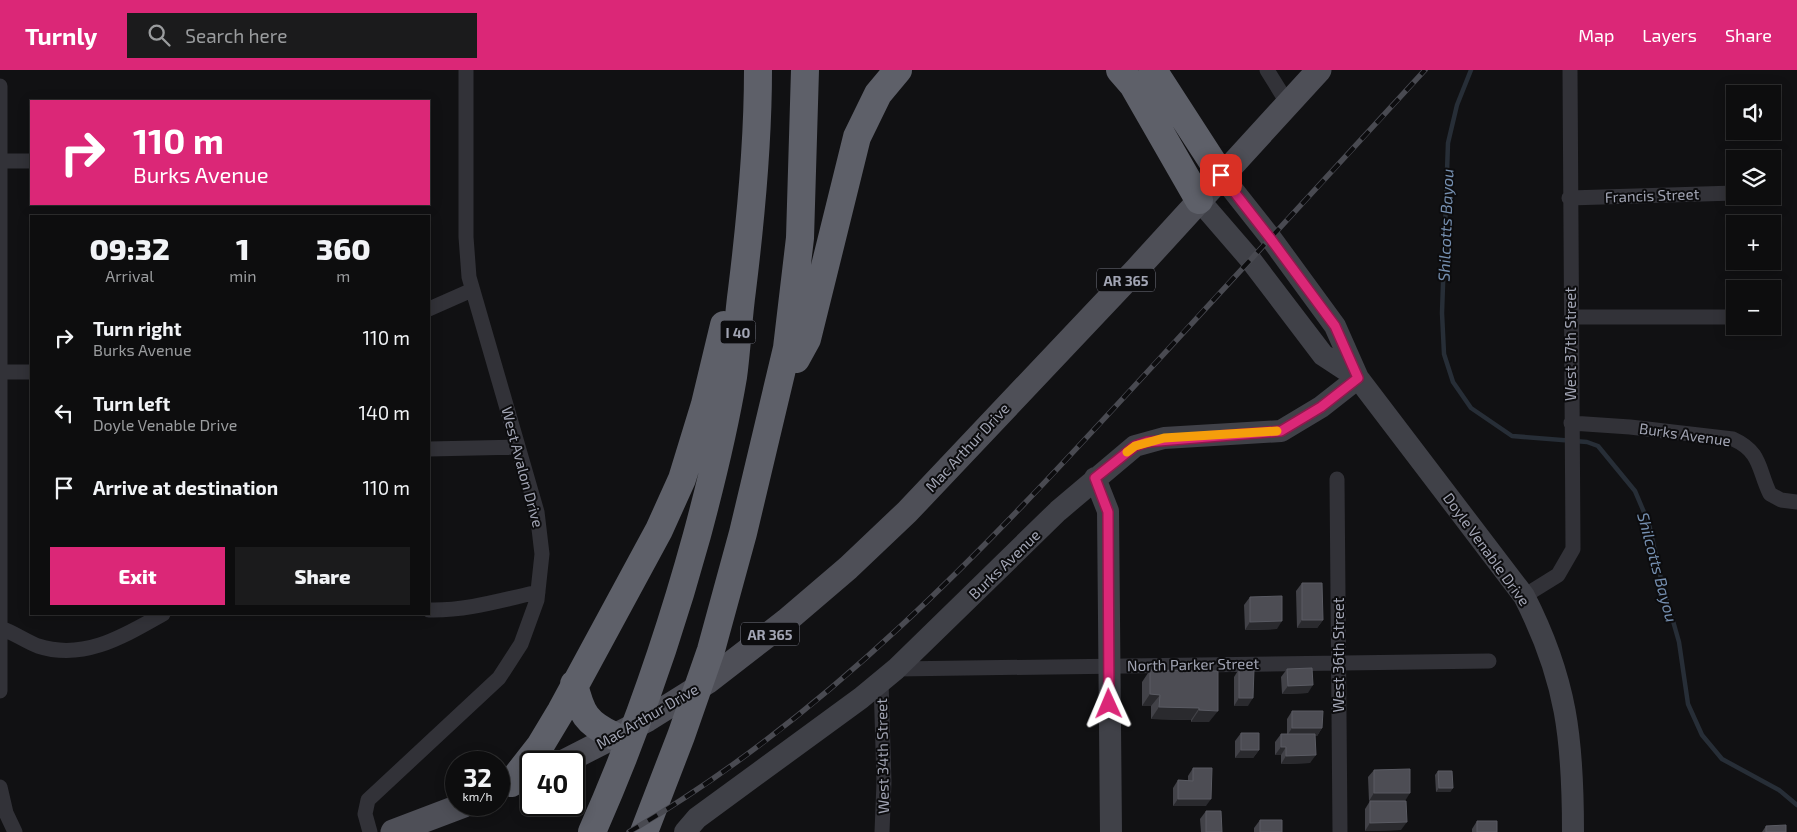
<!DOCTYPE html>
<meta charset="utf-8">
<style>
body{margin:0;font-family:"Exo 2",sans-serif;background:#1b1b1c;color:#f1f3f6;height:100vh;display:flex;flex-direction:column;font-size:19px;white-space:nowrap}
*{box-sizing:border-box;margin:0}
p{font-size:16px;color:#9a9c9e}
.icon{flex:none;width:28px;height:28px;fill:none;stroke:currentColor;stroke-width:2;stroke-linecap:round;stroke-linejoin:round}
.map{position:relative;flex:1;overflow:hidden}
.sheet{position:absolute;left:30px;top:145px;width:400px;height:400px;display:flex;flex-direction:column;background:#0d0d0e;border-radius:0px;box-shadow:0 2px 12px #0003,0 0 0 1px #2d2d2e}
.sheet>*{flex:none}
.top-card{position:absolute;left:30px;top:30px;width:400px;height:105px;border-radius:0px;box-shadow:0 2px 12px #0003,0 0 0 1px #2d2d2e;background:#db2777;color:#fff;overflow:hidden}
.fabs{position:absolute;left:1726px;top:15px;display:grid;gap:10px}
.fabs a{display:grid;place-items:center;width:55px;height:55px;border-radius:0px;background:#0d0d0e;box-shadow:0 2px 12px #0003,0 0 0 1px #2d2d2e;font-size:25px}
.speed{position:absolute;left:445px;top:681px;display:flex;gap:10px;font-size:25px;font-weight:700;text-align:center}
.speed>*{display:grid;place-content:center;width:65px;height:65px;border-radius:50%;background:#0d0d0e;box-shadow:0 2px 12px #0003,0 0 0 1px #2d2d2e;line-height:1}
.speed small{font-size:12px;font-weight:400}
.speed .limit{border:2px solid #111;border-radius:8px;background:#fff;color:#111}
.pin{position:absolute;display:grid;place-items:center;width:42px;height:42px;color:#fff;margin:-21px;border-radius:10px;box-shadow:0 2px 8px #0006}
.me{position:absolute;width:55px;margin:-28px;rotate:359deg;stroke-linejoin:round;filter:drop-shadow(0 0 4px #0008)}
.turn{display:flex;align-items:center;gap:18px;height:105px;padding:0 20px;font-size:22px}
.turn .icon{width:65px;height:65px;stroke-width:2.5}
.turn b{display:block;font-size:35px;line-height:42px}
.eta{display:flex;justify-content:space-evenly;align-items:center;height:85px;text-align:center}
.eta b{font-size:30px;font-weight:800;line-height:35px}
.primary-button{display:flex;gap:10px;margin-top:auto;padding:10px 20px}
.primary-button a{flex:1;height:58px;border-radius:0px;background:#db2777;color:#fff;font-size:20px;font-weight:800;line-height:58px;text-align:center}
.primary-button a+a{background:#1b1b1c;color:#f1f3f6}
ul{padding:0;list-style:none}
li{display:flex;align-items:center;gap:15px;height:75px;padding:0 20px}
li div{flex:1}
li b{display:block;font-size:19px}
li em{font-style:normal}
header{display:flex;align-items:center;gap:30px;box-sizing:border-box;height:70px;padding:0 25px;background:#db2777;color:#fff}
header strong{font-size:24px}
nav{display:flex;gap:28px;margin-inline-start:auto;font-size:18px}
.search{width:350px;height:45px;background:#1b1b1c;display:flex;align-items:center;gap:12px;box-sizing:border-box;padding:0 18px;border-radius:0px;color:#9a9c9e;font-size:19px}
.map>svg:first-child{display:block}
.lines{fill:none;stroke-linecap:round;stroke-linejoin:round}
.stream{stroke:#272e37;stroke-width:4.5}
.street{stroke:#323238;stroke-width:15}
.secondary{stroke:#404148;stroke-width:22}
.primary{stroke:#4e4f57;stroke-width:25}
.highway{stroke:#5e6069;stroke-width:28}
.rail-casing{stroke:#494a51;stroke-width:5.5}
.rail{stroke:#0c0c0e;stroke-width:4;stroke-dasharray:11;stroke-linecap:butt}
.wall{fill:#424248}
.shaded-wall{fill:#2a2a2e}
.building{fill:#4d4d54;stroke:#5a5b63}
.route-casing{stroke:#8e194d;stroke-width:12}
.route{stroke:#db2777;stroke-width:9}
.slow{stroke:#f59e0b;stroke-width:9}
.labels{text-anchor:middle;dominant-baseline:central;stroke-width:4;stroke-linejoin:round;paint-order:stroke}
.shield{fill:#0c0c0e;stroke:#757782;stroke-width:1}
.shield-label{font-size:14px;font-weight:bold;fill:#a2a5b4}
.street-label{font-size:15px;fill:#a2a5b4;stroke:#0c0c0e}
.water-label{font-size:16px;font-style:italic;fill:#7690b1;stroke:#0c0c0e}
</style>
<header>
<strong>Turnly</strong>
<div class="search"><svg class="icon" aria-label="search" viewBox="0 0 24 24"><circle cx="10" cy="10" r="6"/><path d="M15 15l6 6"/></svg>Search here</div>
<nav><a>Map</a><a>Layers</a><a>Share</a></nav>
</header>
<div class="map">
<svg width="1797" height="762" viewBox="0 0 1797 762">
<rect width="100%" height="100%" fill="#111113"/>
<g class="lines">
<path class="stream" d="M1471,0L1457,35L1448,73L1442,243L1444,284L1453,312L1471,338L1512,366L1587,372L1598,376L1635,421L1649,454L1661,509L1679,572L1688,634L1702,665L1722,689L1779,720L1797,735"/>
<path class="street" d="M1267,0L1288,34
M0,16V621
M0,91H31
M1569,128L1735,123
M429,239L472,220
M1571,247H1733
M2,302H31
M1571,353L1630,357L1733,369C1762,382 1758,400 1770,424L1781,430L1797,432
M429,379L518,377
M1337,409L1340,762
M1524,526L1558,505L1573,479L1570,0
M429,540C466,541 502,530 538,522
M0,558C13,562 25,571 38,576C84,591 124,566 163,544
M896,599L1489,591
M881,611L884,712L882,762
M0,717L6,743L15,762
M370,762L365,744L368,730L499,608L521,574L537,530L542,484L537,442L469,207L466,167V0"/>
<path class="secondary" d="M1221,105L1270,167L1335,256L1358,308L1524,526C1567,610 1573,670 1573,762
M1199,130L1250,189L1323,285L1358,308
M1095,408L1108,441L1111,762
M685,762L697,748L861,628L896,599L1058,441L1135,376L1164,368L1281,361L1321,337L1358,308"/>
<path class="primary" d="M564,692L648,649L707,612L786,551L848,498L907,442L1137,199L1319,0
M393,762L464,735"/>
<path class="highway" d="M1120,0L1133,15L1199,130
M1153,0L1221,105
M796,289L807,269L857,67L878,24L898,0
M574,614C581,643 586,653 614,666
M511,713L540,676L561,641L659,460L682,409L705,334L724,255
M592,762C635,665 669,567 697,465C711,413 724,360 733,307C737,278 738,249 742,220C751,147 758,74 758,0
M644,762L681,666L711,580L743,463L787,278L800,168L805,0"/>
<defs>
<path id="rail" d="M629,762C828,647 985,478 1139,311C1234,207 1330,104 1425,0"/>
</defs>
<use href="#rail" class="rail-casing"/>
<use href="#rail" class="rail"/>
</g>
<path class="wall" d="M1302,513L1323,550L1317,558H1297L1296,521Z
M1250,527L1277,559L1245,560L1244,535Z
M1239,599L1248,636H1234V607Z
M1287,599L1308,623L1282,624L1281,607Z
M1150,600L1218,601L1209,652H1191V650L1151,649V636H1142V612Z
M1292,641L1322,658L1317,666H1315L1310,693L1281,694V685H1275V672L1281,664H1287V649Z
M1241,663L1259,680L1253,688H1235V671Z
M1193,698L1206,736H1173V718L1178,710L1188,711V706Z
M1374,700L1405,731L1401,760L1365,761V739L1370,731H1369L1368,707Z
M1438,701L1453,718L1450,722H1436L1435,705Z
M1206,741L1222,762H1201L1200,749Z
M1260,750L1282,762H1254V758Z
M1477,751L1497,762H1472V759Z
M1766,756L1786,762H1762Z"/>
<path class="shaded-wall" d="M1302,550H1323L1317,558H1297Z
M1282,551L1277,559L1245,560L1250,552Z
M1313,615L1308,623L1282,624L1288,616Z
M1150,624L1160,625L1151,636H1142Z
M1239,628H1253L1248,636H1234Z
M1159,637L1199,638L1191,650L1151,649Z
M1199,640L1218,641L1209,652H1191Z
M1292,658H1322L1317,666H1287Z
M1281,677H1286L1281,685H1275Z
M1241,680H1259L1253,688H1235Z
M1316,685L1310,693L1281,694L1286,686Z
M1439,718H1453L1450,722H1436Z
M1374,723H1410L1405,731H1369Z
M1178,729H1211L1206,736H1173Z
M1407,752L1401,760L1365,761L1370,753Z"/>
<path class="building" d="M1302,513H1322L1323,550H1302Z
M1282,526V551L1250,552V527Z
M1312,598L1313,615L1288,616L1287,599Z
M1239,599H1254L1253,628H1239Z
M1150,600L1218,601V641L1199,640V638L1159,637L1160,625L1150,624Z
M1292,641H1323L1322,658H1292Z
M1241,663H1259V680H1241Z
M1281,664H1315L1316,685L1286,686V677H1281Z
M1193,698H1212L1211,729H1178V710L1193,711Z
M1410,699V723H1374V700Z
M1438,701H1452L1453,718H1439Z
M1370,731H1406L1407,752L1370,753Z
M1206,741H1221L1222,762H1206Z
M1260,750H1282V762H1260Z
M1477,751H1497V762H1477Z
M1786,755V762H1766V756Z"/>
<g class="lines">
<defs>
<path id="route" d="M1109,634L1108,442L1095,408L1135,376L1147,372L1281,361L1321,337L1358,308L1335,256L1270,168L1221,105"/>
</defs>
<use href="#route" class="route-casing"/>
<use href="#route" class="route"/>
<path class="slow" d="M1127,382L1135,376L1164,368L1277,361"/>
</g>
<g class="labels">
<g class="shield">
<rect x="1097" y="198.5" width="58" height="23" rx="4"/>
<rect x="720.5" y="250.5" width="35" height="23" rx="4"/>
<rect x="741" y="552.5" width="58" height="23" rx="4"/>
</g>
<g class="shield-label">
<text x="1126" y="210">AR 365</text>
<text x="738" y="262">I 40</text>
<text x="770" y="564">AR 365</text>
</g>
<g class="street-label">
<text transform="translate(1652 125) rotate(-2)">Francis Street</text>
<text transform="translate(1570 274) rotate(-90)">West 37th Street</text>
<text transform="translate(1685 364) rotate(8)">Burks Avenue</text>
<text transform="translate(967 377) rotate(-47)">Mac Arthur Drive</text>
<text transform="translate(523 397) rotate(75)">West Avalon Drive</text>
<text transform="translate(1487 479) rotate(54)">Doyle Venable Drive</text>
<text transform="translate(1004 494) rotate(-44)">Burks Avenue</text>
<text transform="translate(1338 585) rotate(-90)">West 36th Street</text>
<text transform="translate(1193 594) rotate(-1)">North Parker Street</text>
<text transform="translate(647 646) rotate(-30)">Mac Arthur Drive</text>
<text transform="translate(882 686) rotate(-91)">West 34th Street</text>
</g>
<g class="water-label">
<text transform="translate(1445 155) rotate(-88)">Shilcotts Bayou</text>
<text transform="translate(1658 497) rotate(75)">Shilcotts Bayou</text>
</g>
</g>
</svg>
<div class="fabs">
<a><svg class="icon" aria-label="sound" viewBox="0 0 24 24"><path d="M4 9h4l5-4v14l-5-4H4zM17 9q2 3 0 6"/></svg></a>
<a><svg class="icon" aria-label="layers" viewBox="0 0 24 24"><path d="M12 4l9 5-9 5-9-5zM3 14l9 5 9-5"/></svg></a>
<a>+</a>
<a>−</a>
</div>
<div class="speed"><div>32<small>km/h</small></div><div class="limit">40</div></div>
<div class="pin" style="left:1221px;top:105px;background:#d93025"><svg class="icon" aria-label="arrive" viewBox="0 0 24 24"><path d="M6 21V4h12l-3 4 3 4H6"/></svg></div>
<svg class="me" style="left:1109px;top:634px" viewBox="-20 -20 40 40"><path d="M0-17L14 15 0 8-14 15z" fill="#db2777" stroke="#fff" stroke-width="4"/></svg>
<div class="top-card">
<div class="turn"><svg class="icon" aria-label="right" viewBox="0 0 24 24"><path d="M7 20v-9h11M14 6l5 5-5 5"/></svg><div><b>110 m</b>Burks Avenue</div></div>
</div>
<section class="sheet">
<div class="eta">
<div><b>09:32</b><p>Arrival</p></div>
<div><b>1</b><p>min</p></div>
<div><b>360</b><p>m</p></div>
</div>
<ul>
<li><svg class="icon" aria-label="right" viewBox="0 0 24 24"><path d="M7 20v-9h11M14 6l5 5-5 5"/></svg><div><b>Turn right</b><p>Burks Avenue</p></div><em>110 m</em></li>
<li><svg class="icon" aria-label="left" viewBox="0 0 24 24"><path d="M17 20v-9H6M10 6l-5 5 5 5"/></svg><div><b>Turn left</b><p>Doyle Venable Drive</p></div><em>140 m</em></li>
<li><svg class="icon" aria-label="arrive" viewBox="0 0 24 24"><path d="M6 21V4h12l-3 4 3 4H6"/></svg><div><b>Arrive at destination</b></div><em>110 m</em></li>
</ul>
<div class="primary-button"><a>Exit</a><a>Share</a></div>
</section>
</div>
